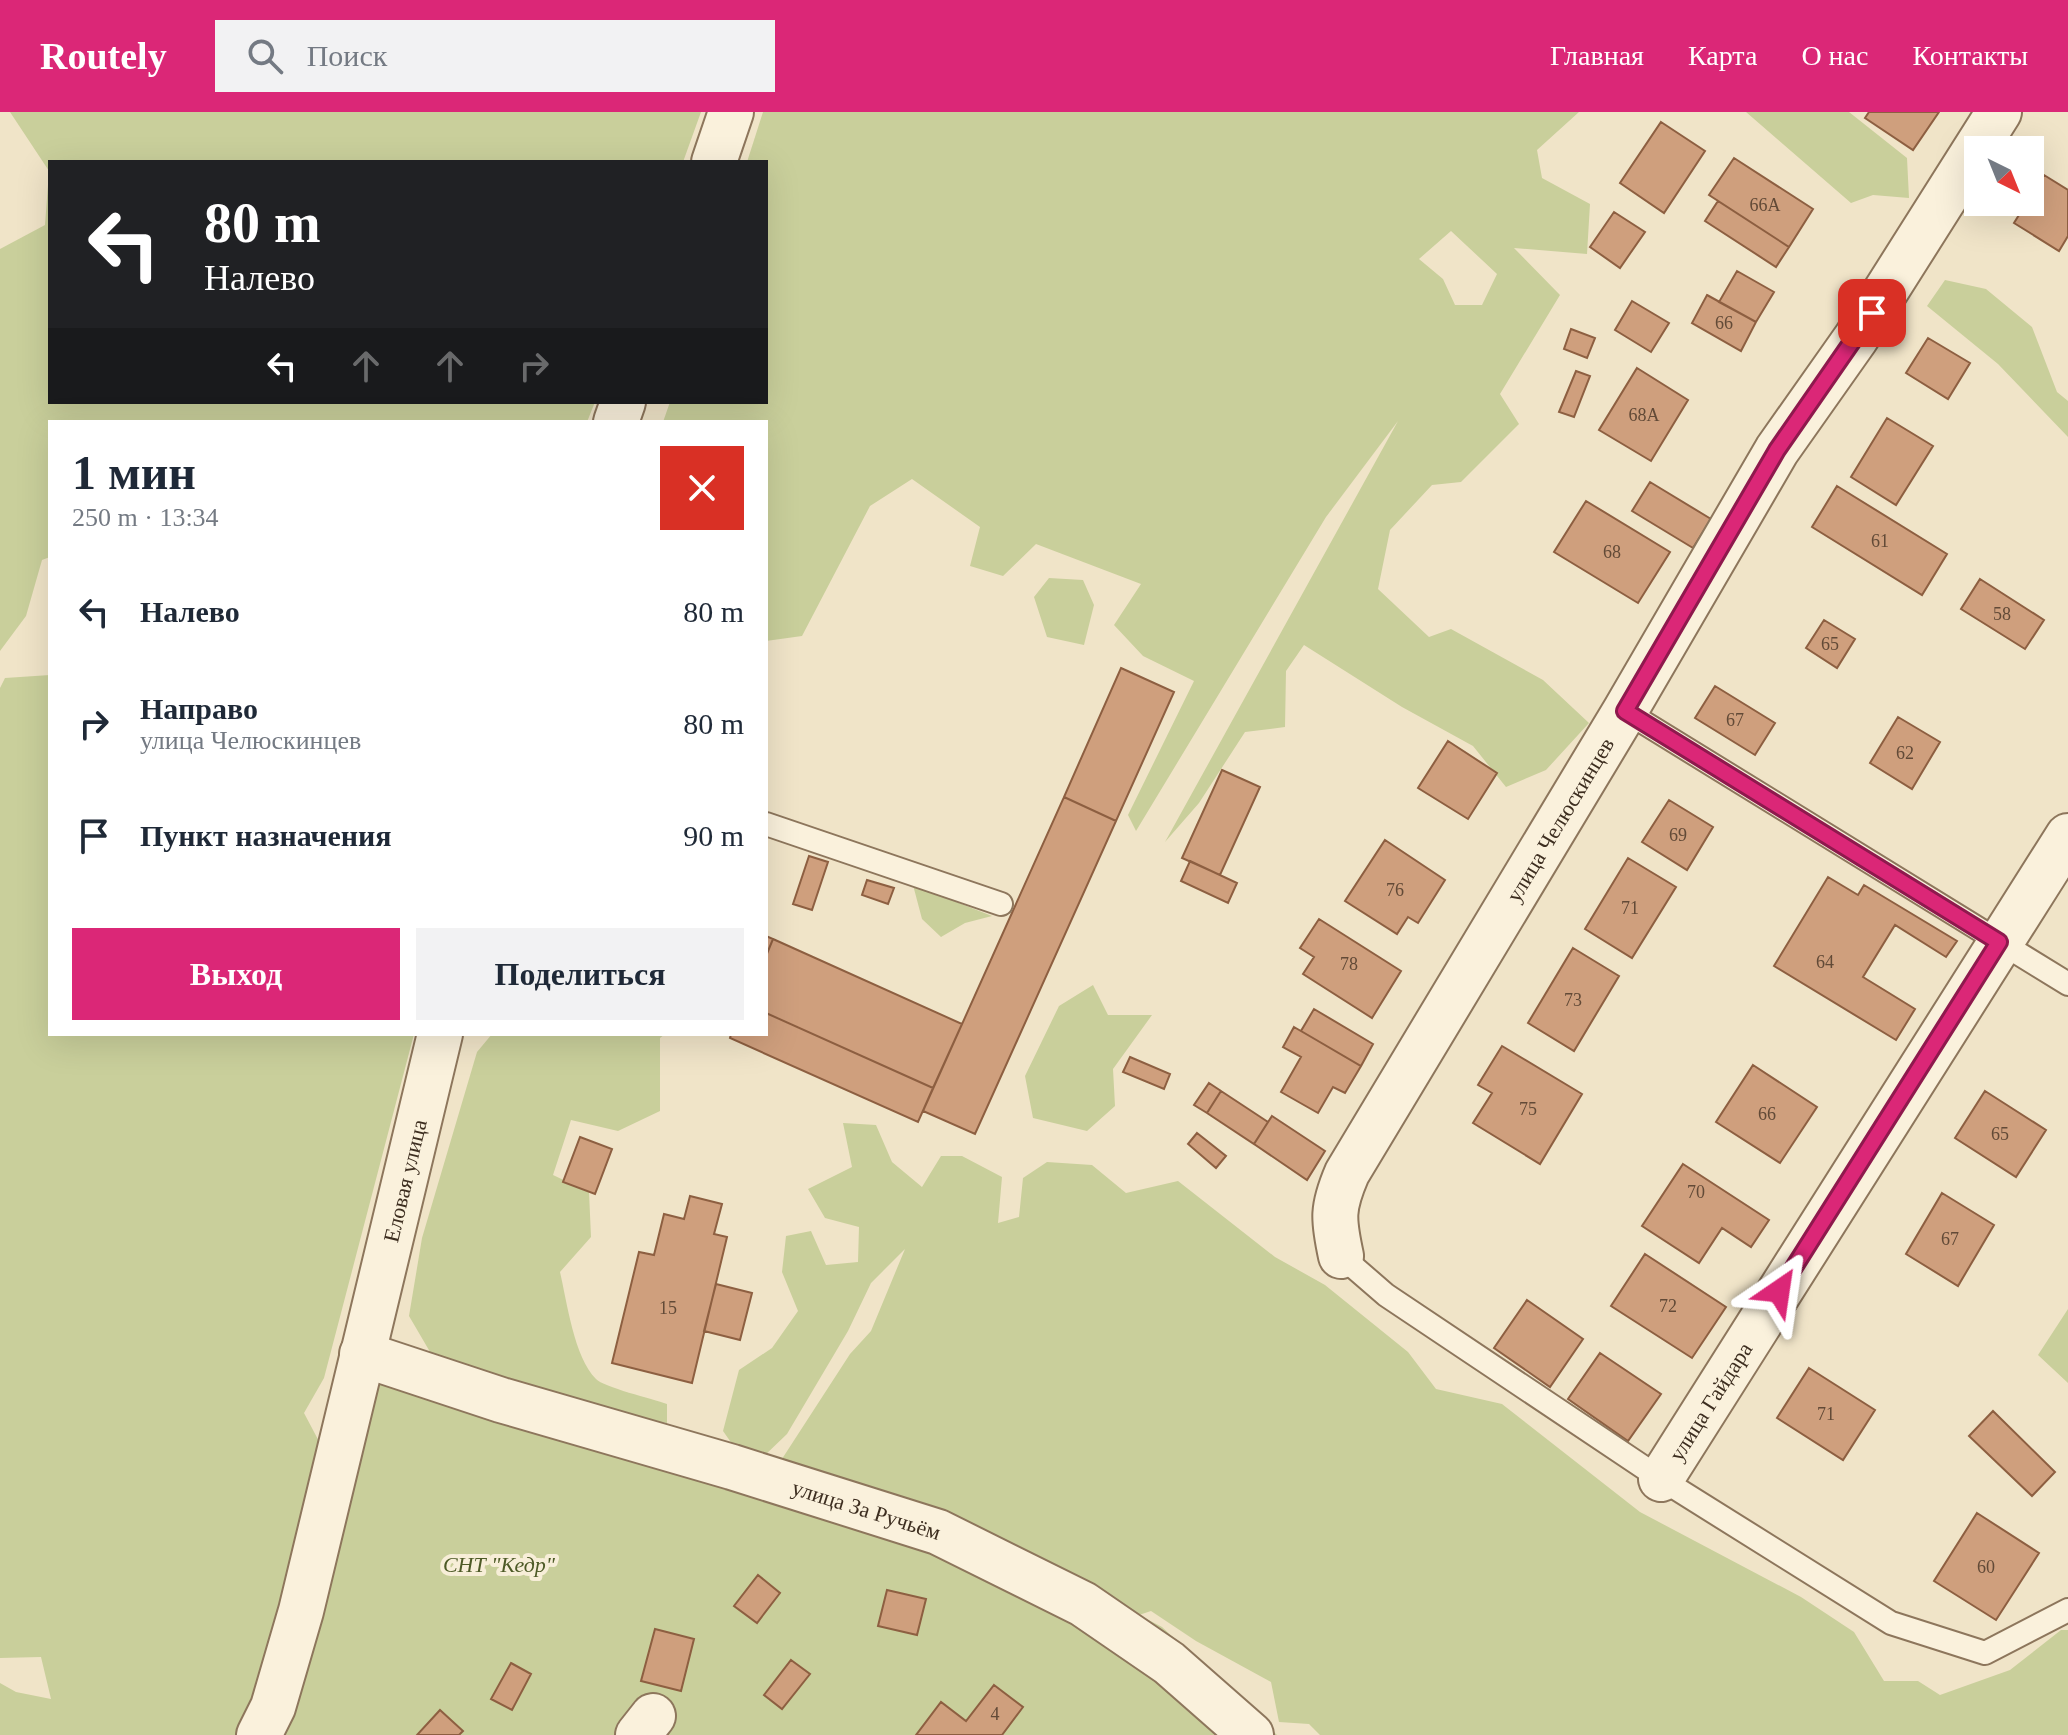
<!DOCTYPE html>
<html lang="ru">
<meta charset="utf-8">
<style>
body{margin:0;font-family:"Times New Roman",serif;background:#f2f2f3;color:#1f2937;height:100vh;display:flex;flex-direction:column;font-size:30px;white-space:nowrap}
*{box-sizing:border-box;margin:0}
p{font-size:26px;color:#747a83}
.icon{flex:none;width:44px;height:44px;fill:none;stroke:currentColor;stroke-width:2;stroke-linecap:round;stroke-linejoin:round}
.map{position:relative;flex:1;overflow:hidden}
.side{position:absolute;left:48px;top:308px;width:720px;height:616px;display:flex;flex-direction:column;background:#fff;border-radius:0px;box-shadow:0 8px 32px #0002}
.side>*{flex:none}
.hud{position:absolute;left:48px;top:48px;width:720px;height:244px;border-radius:0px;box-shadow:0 8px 32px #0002;background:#202124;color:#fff;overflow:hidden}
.needle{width:52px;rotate:137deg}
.buttons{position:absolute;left:1964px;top:24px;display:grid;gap:16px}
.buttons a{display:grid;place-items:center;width:80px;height:80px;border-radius:0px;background:#fff;box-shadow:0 8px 32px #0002;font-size:40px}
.pin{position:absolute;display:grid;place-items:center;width:68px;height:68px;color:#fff;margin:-34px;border-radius:16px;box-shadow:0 4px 12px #0006}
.me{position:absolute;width:88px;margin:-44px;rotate:32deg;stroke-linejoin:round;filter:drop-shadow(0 0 6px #0008)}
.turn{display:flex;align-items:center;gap:28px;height:168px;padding:0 24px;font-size:36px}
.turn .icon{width:104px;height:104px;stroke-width:2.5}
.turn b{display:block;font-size:56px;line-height:68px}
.lanes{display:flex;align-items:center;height:76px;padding:0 24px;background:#0003;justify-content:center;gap:40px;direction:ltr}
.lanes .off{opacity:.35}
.round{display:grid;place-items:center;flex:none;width:84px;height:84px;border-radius:0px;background:#f2f2f3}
.headline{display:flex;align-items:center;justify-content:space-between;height:136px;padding:0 24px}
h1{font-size:48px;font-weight:700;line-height:60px}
.primary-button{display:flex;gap:16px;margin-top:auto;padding:16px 24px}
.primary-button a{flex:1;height:92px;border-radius:0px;background:#db2777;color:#fff;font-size:32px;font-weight:700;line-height:92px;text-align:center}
.primary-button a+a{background:#f2f2f3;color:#1f2937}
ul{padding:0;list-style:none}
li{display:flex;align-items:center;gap:24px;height:112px;padding:0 24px}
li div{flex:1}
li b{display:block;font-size:30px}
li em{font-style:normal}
header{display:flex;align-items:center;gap:48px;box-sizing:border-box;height:112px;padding:0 40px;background:#db2777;color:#fff}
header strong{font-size:38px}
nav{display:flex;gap:44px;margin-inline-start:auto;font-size:28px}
.search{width:560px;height:72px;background:#f2f2f3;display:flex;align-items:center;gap:20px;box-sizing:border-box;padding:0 28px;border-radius:0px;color:#747a83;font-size:30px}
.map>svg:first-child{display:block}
.green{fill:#c9cf9b;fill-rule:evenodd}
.building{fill:#cf9f7d;stroke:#8d5f41;stroke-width:2}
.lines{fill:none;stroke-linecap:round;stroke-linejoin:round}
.service-casing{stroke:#8d765c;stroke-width:26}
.minor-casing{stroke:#8d765c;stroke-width:48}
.service{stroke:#faf1dc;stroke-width:22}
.minor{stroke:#faf1dc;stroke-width:44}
.route-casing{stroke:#8e194d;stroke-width:20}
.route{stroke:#db2777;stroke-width:14}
.labels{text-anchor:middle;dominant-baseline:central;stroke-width:8;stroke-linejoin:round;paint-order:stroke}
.number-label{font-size:18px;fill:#624a37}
.street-label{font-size:22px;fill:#3d2e20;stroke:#f7eed8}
.park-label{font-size:22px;font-style:italic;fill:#4d5a26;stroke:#f7eed8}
</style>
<header>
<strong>Routely</strong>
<div class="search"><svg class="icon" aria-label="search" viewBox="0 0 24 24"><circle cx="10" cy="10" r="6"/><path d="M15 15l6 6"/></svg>Поиск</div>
<nav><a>Главная</a><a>Карта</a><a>О нас</a><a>Контакты</a></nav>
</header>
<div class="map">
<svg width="2068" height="1623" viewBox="0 0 2068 1623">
<rect width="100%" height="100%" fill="#f0e4c8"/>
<path class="green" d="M10,0H701L683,50H50V290H595L587,310H50V445L42,448L26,504L0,539V137L45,113L49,59Z
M763,0H1579L1537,38L1542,66L1590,92L1587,142L1514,136L1560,183L1500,282L1519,312L1461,370L1432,373L1390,418L1378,477L1429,525L1451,517L1543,568L1589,611L1546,658L1506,675L1473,634L1402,595L1304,533L1286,559L1285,615L1245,620L1199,691L1165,730L1398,309L1326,405L1136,719L1128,703L1194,569L1143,544L1114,513L1141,472L1036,432L1003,464L970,454L980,415L912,367L870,394L802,524L766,529V310H663L670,290H766V50H747ZM1451,119L1497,162L1482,193H1455L1443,167L1419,147Z
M1746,0H1849L1907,46L1909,86L1873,83L1851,91Z
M1945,168L1986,177L2032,215L2057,280L2068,289V325L1998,252L1927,194Z
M1049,466L1083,468L1094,493L1084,533L1047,525L1034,485Z
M50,563V922H414L324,1266L304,1301L322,1335L301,1429L242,1623H0V1571L16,1580L51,1587L41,1545L0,1546V576L5,566Z
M913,773L992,804L965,811L941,825L922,807Z
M1093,873L1108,903H1152L1113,957L1115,994L1087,1019L1033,1006L1025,964L1059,894Z
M492,922H665L660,926V999L618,1019L571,1008L553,1063L589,1080L591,1125L560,1160C567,1190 574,1245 596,1267C603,1275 653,1287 667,1292V1311L590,1300L742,1346L723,1319L739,1258L772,1236L798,1199L782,1160L786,1124L811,1119L826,1153L858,1150L859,1115L825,1106L808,1077L852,1055L843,1011L876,1013L892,1050L922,1075L941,1044H962L1002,1065L998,1111L1019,1105L1023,1066L1047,1050L1092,1053L1126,1081L1178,1069L1275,1145L1325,1173L1408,1240L1436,1277L1502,1292L1640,1400L1801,1485L1854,1520L1884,1569H1918L1940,1583L2010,1558L2061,1518H2068V1623H1320L1309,1612L1279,1610L1271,1570L1196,1529L1151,1499L1139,1503L1162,1515L1277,1623H279L379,1239L433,1245L409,1204L422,1126L477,940ZM905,1137L871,1219L850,1242L780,1350L761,1347L787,1322L848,1219L871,1171Z
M2068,1197V1271L2038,1243Z"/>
<path class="building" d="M1869,0H1939L1913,38L1865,6Z
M1661,10L1705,39L1664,101L1620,71Z
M1734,46L1813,97L1789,135L1709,83Z
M2044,63L2068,78V124L2059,139L2014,111L2027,90H2030V85Z
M1718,89L1789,135L1776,155L1705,109Z
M1614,100L1645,120L1620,156L1590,135Z
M1737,159L1774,180L1756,210L1719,190Z
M1707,183L1756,210L1741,239L1692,211Z
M1632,189L1669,211L1651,240L1615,218Z
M1571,217L1595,226L1587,246L1564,237Z
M1928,226L1970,251L1948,287L1906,261Z
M1637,256L1688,288L1651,349L1599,318Z
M1576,259L1590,264L1574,305L1559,300Z
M1887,306L1933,334L1896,393L1851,365Z
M1650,370L1711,407L1693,436L1632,399Z
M1837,374L1947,442L1922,483L1812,415Z
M1586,389L1670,440L1638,491L1554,440Z
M1980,467L2044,508L2025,537L1961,497Z
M1824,508L1855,527L1837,556L1806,536Z
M1121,556L1174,580L1116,709L1064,685Z
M1715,574L1775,611L1755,643L1695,606Z
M1898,605L1940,630L1912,677L1870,651Z
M1448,629L1497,661L1468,707L1418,676Z
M1222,658L1260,675L1220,763L1182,746Z
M1064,685L1116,709L975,1022L923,999Z
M1669,688L1713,715L1687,758L1642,730Z
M1385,728L1445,768L1418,811L1408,805L1397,822L1345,789Z
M809,744L828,750L812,798L793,792Z
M1628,746L1676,775L1632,846L1585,817Z
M1190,749L1237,771L1228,791L1181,769Z
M1828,765L1858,783L1864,773L1957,829L1946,845L1895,813L1863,865L1915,897L1896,928L1774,854Z
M867,768L894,776L888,792L862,783Z
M1319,807L1401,859L1372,906L1303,862L1314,845L1300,836Z
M766,824L773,827L766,844Z
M773,827L962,912L933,976L766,901V844Z
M1573,836L1619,864L1574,939L1528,911Z
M1314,897L1373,932L1361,954L1301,919Z
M766,901L933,976L918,1010L730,926L731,922H766Z
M1294,915L1361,954L1345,981L1333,975L1318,1001L1281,980L1301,945L1283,935Z
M1502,934L1582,982L1540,1052L1473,1011L1492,981L1478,973Z
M1130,945L1170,962L1164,977L1123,960Z
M1753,953L1817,995L1780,1051L1716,1010Z
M1209,971L1221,979L1207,1001L1194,993Z
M1221,979L1268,1010L1254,1032L1207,1001Z
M1985,979L2046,1018L2016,1065L1955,1026Z
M1272,1004L1325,1039L1307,1068L1254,1032Z
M1197,1021L1226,1044L1216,1056L1188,1032Z
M580,1025L612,1037L595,1082L563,1070Z
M1683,1052L1769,1108L1751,1135L1722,1116L1699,1151L1642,1114Z
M1942,1081L1994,1113L1958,1174L1906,1142Z
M690,1084L722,1092L714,1122L727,1125L692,1271L612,1251L639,1140L654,1143L664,1102L684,1107Z
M1645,1142L1726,1195L1692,1246L1611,1194Z
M716,1172L752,1181L740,1228L704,1219Z
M1527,1188L1583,1227L1550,1275L1494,1236Z
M1600,1241L1661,1282L1628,1329L1568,1287Z
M1809,1256L1875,1298L1843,1348L1777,1306Z
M1993,1299L2055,1360L2032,1384L1969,1324Z
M1977,1401L2039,1441L1996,1508L1934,1469Z
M758,1463L780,1481L757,1511L734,1494Z
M887,1478L926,1487L917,1523L878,1514Z
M655,1517L694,1527L681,1579L641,1569Z
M791,1548L810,1562L782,1597L764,1583Z
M511,1551L531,1562L512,1598L491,1587Z
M994,1573L1023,1595L1002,1623H916L941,1590L966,1609Z
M440,1598L463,1619L459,1623H417Z"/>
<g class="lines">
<defs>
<path id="service" d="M1625,599L2068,872
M766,712L1001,792
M1341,1144L1386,1183L1661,1367L1891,1511L1985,1541L2068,1498"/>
<g id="minor">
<path d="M714,50L731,0"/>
<path d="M616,310L623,290"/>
<path id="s1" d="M1341,1144C1333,1107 1332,1096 1347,1061L1625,599L1777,338L1856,226L1999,0"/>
<path id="s2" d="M362,1242L501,1288L732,1355L938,1420L1083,1492L1169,1551L1251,1623"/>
<path id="s3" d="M1661,1367L2068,724"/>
<path id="s4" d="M259,1623L273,1595L301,1499L440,922"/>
<path d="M638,1623L653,1604"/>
</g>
</defs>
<use href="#service" class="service-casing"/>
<use href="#minor" class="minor-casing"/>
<use href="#service" class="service"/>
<use href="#minor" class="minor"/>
</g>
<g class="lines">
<defs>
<path id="route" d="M1779,1179L1999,830L1625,599L1777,338L1872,201"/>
</defs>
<use href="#route" class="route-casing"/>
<use href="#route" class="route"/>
</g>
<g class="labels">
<g class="number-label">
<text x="1765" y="93">66А</text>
<text x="1724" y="211">66</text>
<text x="1644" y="303">68А</text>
<text x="1880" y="429">61</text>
<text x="1612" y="440">68</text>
<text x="2002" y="502">58</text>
<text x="1830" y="532">65</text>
<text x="1735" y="608">67</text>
<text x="1905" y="641">62</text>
<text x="1678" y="723">69</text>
<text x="1395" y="778">76</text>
<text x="1630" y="796">71</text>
<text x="1825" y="850">64</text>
<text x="1349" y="852">78</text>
<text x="1573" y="888">73</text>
<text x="1528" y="997">75</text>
<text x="1767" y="1002">66</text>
<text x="2000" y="1022">65</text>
<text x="1696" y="1080">70</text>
<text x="1950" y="1127">67</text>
<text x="1668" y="1194">72</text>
<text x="668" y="1196">15</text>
<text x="1826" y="1302">71</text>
<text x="1986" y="1455">60</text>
<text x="995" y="1602">4</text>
</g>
<g class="street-label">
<text stroke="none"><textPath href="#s1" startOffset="498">улица Челюскинцев</textPath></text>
<text stroke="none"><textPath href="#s4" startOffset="574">Еловая улица</textPath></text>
<text stroke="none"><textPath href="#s3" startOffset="92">улица Гайдара</textPath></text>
<text stroke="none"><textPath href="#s2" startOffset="528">улица За Ручьём</textPath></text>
</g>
<g class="park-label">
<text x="499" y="1452">СНТ "Кедр"</text>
</g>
</g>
</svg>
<div class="buttons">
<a><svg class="needle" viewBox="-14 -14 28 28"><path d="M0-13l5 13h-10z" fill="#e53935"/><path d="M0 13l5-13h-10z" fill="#747a83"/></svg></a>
</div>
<div class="pin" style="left:1872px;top:201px;background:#d93025"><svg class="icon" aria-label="arrive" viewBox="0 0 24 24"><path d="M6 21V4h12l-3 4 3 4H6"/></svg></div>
<svg class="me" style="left:1779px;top:1179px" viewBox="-20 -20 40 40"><path d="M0-17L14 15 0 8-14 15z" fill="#db2777" stroke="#fff" stroke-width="4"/></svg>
<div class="hud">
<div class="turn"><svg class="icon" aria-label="left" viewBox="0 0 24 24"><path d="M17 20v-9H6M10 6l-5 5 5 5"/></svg><div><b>80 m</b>Налево</div></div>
<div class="lanes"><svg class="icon" aria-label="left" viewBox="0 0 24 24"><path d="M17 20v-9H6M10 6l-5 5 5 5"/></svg><svg class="icon off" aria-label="ahead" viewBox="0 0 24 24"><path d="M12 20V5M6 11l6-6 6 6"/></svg><svg class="icon off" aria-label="ahead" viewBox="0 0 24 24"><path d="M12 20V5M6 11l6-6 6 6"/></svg><svg class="icon off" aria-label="right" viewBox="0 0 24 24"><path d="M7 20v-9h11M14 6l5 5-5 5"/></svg></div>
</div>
<section class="side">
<div class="headline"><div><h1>1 мин</h1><p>250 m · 13:34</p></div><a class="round" style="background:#d93025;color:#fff"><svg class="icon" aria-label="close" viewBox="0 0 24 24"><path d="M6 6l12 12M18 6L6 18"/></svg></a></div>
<ul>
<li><svg class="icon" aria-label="left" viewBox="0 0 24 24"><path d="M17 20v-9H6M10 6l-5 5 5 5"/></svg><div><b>Налево</b></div><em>80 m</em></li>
<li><svg class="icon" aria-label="right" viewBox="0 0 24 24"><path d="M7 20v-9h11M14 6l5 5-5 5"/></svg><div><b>Направо</b><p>улица Челюскинцев</p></div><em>80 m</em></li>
<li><svg class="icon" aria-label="arrive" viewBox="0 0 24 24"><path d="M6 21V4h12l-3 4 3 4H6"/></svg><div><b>Пункт назначения</b></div><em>90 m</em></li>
</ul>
<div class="primary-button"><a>Выход</a><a>Поделиться</a></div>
</section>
</div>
